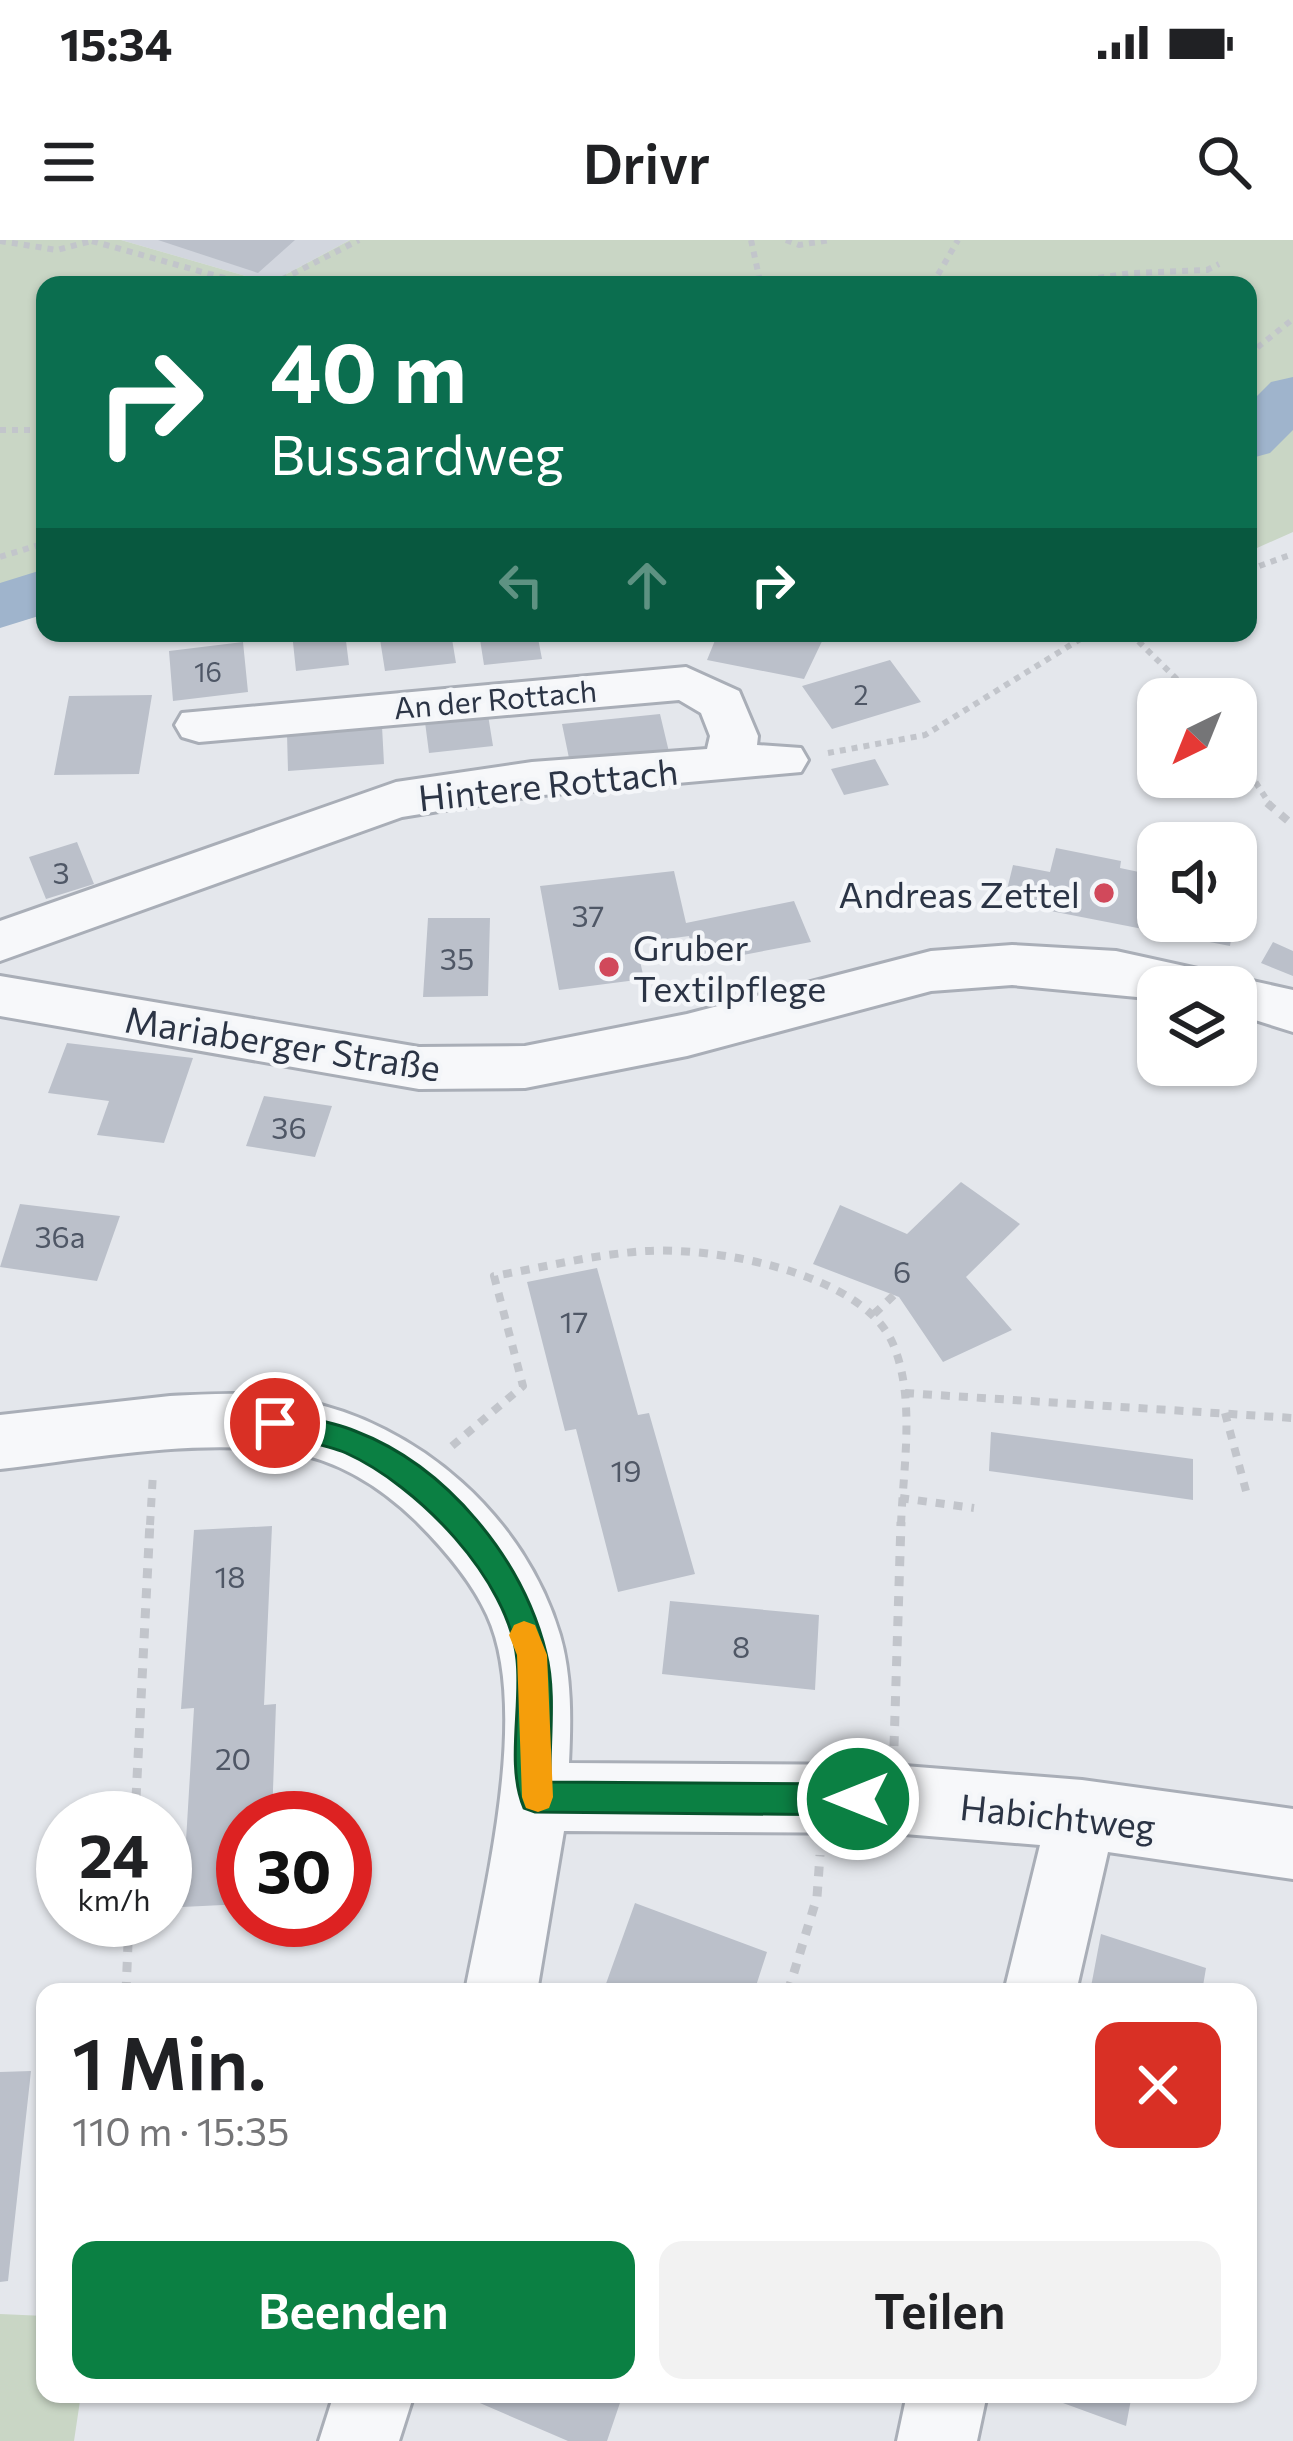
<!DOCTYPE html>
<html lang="de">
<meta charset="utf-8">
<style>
body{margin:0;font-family:Commissioner,sans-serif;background:#f2f2f2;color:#202124;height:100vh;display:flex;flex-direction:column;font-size:45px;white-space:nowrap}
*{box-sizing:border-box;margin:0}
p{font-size:39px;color:#757577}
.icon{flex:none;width:66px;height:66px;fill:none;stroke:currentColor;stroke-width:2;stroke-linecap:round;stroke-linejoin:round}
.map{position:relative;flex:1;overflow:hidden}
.sheet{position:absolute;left:36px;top:1743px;width:1221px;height:420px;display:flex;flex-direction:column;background:#fff;border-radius:24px;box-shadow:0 3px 9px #0004}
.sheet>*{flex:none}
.banner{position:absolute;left:36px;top:36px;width:1221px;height:366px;border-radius:24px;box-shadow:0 3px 9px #0004;background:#0b6e4f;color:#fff;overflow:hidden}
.needle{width:78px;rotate:223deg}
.controls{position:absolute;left:1137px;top:438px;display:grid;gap:24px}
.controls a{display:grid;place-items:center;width:120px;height:120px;border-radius:24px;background:#fff;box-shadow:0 3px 9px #0004;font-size:60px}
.speed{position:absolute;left:36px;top:1551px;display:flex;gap:24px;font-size:60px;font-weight:700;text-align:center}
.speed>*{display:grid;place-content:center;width:156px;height:156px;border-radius:50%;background:#fff;box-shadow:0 3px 9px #0004;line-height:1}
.speed small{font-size:30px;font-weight:400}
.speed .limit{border:18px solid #d22;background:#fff;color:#111}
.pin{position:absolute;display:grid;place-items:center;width:102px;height:102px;color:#fff;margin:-51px;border:6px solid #fff;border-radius:50%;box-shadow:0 3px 12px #0007}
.me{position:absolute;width:132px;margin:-66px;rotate:270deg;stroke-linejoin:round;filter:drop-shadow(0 0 9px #0008)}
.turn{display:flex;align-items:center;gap:42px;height:252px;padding:0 36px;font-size:54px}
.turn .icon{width:156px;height:156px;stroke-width:2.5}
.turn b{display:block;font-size:84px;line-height:102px}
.lanes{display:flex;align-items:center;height:114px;padding:0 36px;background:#0003;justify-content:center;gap:60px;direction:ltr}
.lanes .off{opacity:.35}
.round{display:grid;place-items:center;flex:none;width:126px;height:126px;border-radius:24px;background:#f2f2f2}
.head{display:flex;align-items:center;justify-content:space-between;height:204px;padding:0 36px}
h1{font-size:72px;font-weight:600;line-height:90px}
.cta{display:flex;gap:24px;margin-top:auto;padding:24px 36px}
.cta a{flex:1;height:138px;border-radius:24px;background:#0b8043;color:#fff;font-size:48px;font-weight:600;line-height:138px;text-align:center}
.cta a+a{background:#f2f2f2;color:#202124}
.status{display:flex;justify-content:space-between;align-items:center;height:84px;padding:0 60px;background:#fff;direction:ltr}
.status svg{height:33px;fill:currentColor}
header{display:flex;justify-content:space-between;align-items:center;height:156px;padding:0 36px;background:#fff;font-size:54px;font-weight:600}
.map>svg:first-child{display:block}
.built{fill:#d2d6de}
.green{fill:#c9d6c5}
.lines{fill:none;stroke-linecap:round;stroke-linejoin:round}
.river{fill:#9fb4cc;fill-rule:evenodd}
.building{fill:#bbc0ca}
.minor-casing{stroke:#a9aeb7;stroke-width:6}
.path-far2{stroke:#c2c5cb;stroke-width:6;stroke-dasharray:6 6;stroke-linecap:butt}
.path-far1{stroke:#c2c5cb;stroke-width:8;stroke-dasharray:9 9;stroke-linecap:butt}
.path{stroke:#c2c5cb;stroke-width:9;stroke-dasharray:10 10;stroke-linecap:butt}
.minor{fill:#f7f8fa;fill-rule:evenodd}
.route{fill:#0b8043;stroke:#07532c;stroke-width:3}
.slow{fill:#f59e0b}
.poi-dot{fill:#d1495b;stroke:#f4f6f9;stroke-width:4.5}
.labels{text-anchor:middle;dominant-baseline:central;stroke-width:9;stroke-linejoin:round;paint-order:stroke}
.far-number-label{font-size:27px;fill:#4f5766}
.far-street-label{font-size:30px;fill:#2b3445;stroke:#f4f6f9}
.number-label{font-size:30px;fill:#4f5766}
.street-label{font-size:36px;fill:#2b3445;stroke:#f4f6f9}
.poi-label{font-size:36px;fill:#2b3445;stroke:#f4f6f9;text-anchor:end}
</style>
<div class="status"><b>15:34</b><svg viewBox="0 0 49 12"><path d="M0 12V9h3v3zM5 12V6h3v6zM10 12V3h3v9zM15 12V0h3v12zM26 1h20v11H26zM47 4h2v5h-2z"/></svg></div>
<header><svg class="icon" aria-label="menu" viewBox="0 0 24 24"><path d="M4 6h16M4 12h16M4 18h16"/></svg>Drivr<svg class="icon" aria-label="search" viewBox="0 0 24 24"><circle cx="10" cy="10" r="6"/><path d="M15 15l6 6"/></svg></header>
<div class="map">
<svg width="1293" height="2201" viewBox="0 0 1293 2201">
<rect width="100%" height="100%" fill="#e4e7ec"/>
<path class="built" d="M121,0H350L270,43Z"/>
<path class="green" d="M0,0H121L270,43L350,0H1293V292L1248,312V45H45V374L0,387Z
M0,2074L45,2076V2154H81L74,2201H0Z"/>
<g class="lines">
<path class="river" d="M1293,137V190L1270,213L1248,219V165L1271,142Z
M45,329V374L0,388V343Z"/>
</g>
<path class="building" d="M158,0H295L258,33Z
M292,393H345L349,425L296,431Z
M379,393H451L456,423L385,431Z
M479,393H537L542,419L484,425Z
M576,393H664V398L576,400Z
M718,393H816L825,395L804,439L707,420Z
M243,402L248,452L173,461L169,411Z
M890,420L921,462L832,489L802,446Z
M152,455L139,534L54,535L69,456Z
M660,474L669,512L570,523L562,484Z
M488,475L493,506L429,513L425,482Z
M382,486L384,524L288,531L287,494Z
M875,519L889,545L844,555L831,529Z
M77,602L94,644L46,659L29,617Z
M1056,608L1121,621L1120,628L1158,636V681H1234L1230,706L1004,662L1013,625L1050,632Z
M674,631L686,683L794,661L811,702L696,724L689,696L636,703L644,739L559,750L540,646Z
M428,678H490L488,756L423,757Z
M1273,702L1293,711V736L1261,723Z
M67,803L193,818L164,903L97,895L109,861L48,853Z
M264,856L332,866L315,917L246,906Z
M961,942L1020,984L966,1037L1012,1090L943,1122L899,1057L813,1024L840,965L907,994Z
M20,964L120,976L97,1041L0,1027Z
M597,1028L638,1175L649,1173L695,1334L618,1352L576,1189L565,1191L527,1042Z
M991,1192L1193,1219V1260L989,1231Z
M272,1286L264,1465L276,1464L272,1578H243V1664L182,1667L194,1468L181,1469L194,1290Z
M670,1361L819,1375L815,1450L662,1434Z
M635,1663L767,1712L754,1752H603Z
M1101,1694L1206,1728L1202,1752H1090Z
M31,1831L8,2041L0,2042V1832Z
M459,2154H623L607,2201H568Z
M1041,2154H1132L1126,2186L1041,2155Z"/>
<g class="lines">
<defs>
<path id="minor" d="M686,427L739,451L758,496L757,505L801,508L808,520L801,532L532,556L402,577L0,721V681L396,542L532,522L707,509L710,496L701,473L679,460L199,502L182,497L175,485L182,473Z
M1012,705L1116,711L1293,750V792L1236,774V747H1158V759L1012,745L931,751L687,816L525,848L419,849L0,776V736L419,807L525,806L687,774L931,711Z
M170,1156C212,1154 256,1151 299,1160C419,1183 525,1277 560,1395C572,1436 571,1482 569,1523L892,1525L1082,1540L1293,1569V1639L1108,1612L1076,1752H1004L1040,1605L892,1593L564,1591L537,1752H465C484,1652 531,1469 487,1375C471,1340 443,1308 416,1281C381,1247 338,1220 290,1212C195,1198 95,1218 0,1229V1175Z
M334,2154H414L399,2201H319Z
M907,2154H987L977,2201H897Z"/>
</defs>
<use href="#minor" class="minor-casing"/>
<path class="path-far2" d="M751,0L760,41L767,45
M786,0L799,5L830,0
M0,1L57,10L91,1
M92,1L249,45
M271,45L359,0
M932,45L958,0
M1051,45L1131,33L1207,30L1219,24
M1248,115L1293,79
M0,190H45
M0,317L45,303
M1248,330L1293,314
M1130,393L1197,459
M1236,512L1271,566
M828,513L925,495L1090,393"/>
<path class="path-far1" d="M1267,563L1293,585
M874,1074L895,1054
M905,1153L1293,1178
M1225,1173L1246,1251
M452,1206L523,1146L494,1036C545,1027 596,1014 647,1011C716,1007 863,1033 893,1104C916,1158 903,1228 901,1285
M900,1258L974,1268
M150,1285L153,1233"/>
<path class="path" d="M894,1506L901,1282
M135,1578L150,1282
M126,1752L129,1680
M788,1752L817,1657L820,1615"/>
<use href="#minor" class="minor"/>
</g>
<path class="route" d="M275,1170C301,1177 330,1181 355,1191C447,1226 523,1319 546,1413C556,1452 549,1502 550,1542L858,1544L869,1549L874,1559L869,1570L858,1575L535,1572L524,1568C506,1526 522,1466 517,1420C509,1339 417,1245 346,1213C321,1202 291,1201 265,1191V1174Z"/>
<path class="slow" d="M524,1381L535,1385L547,1415L553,1557L549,1568L538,1572L526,1568L522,1557L517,1415L509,1395L514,1385Z"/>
<g class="poi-dot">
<circle cx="1104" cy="653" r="12"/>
<circle cx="609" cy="727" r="12"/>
</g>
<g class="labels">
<g class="far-number-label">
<text x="208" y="431">16</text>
<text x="861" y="454">2</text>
</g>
<g class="far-street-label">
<text transform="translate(495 458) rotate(-5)">An der Rottach</text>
</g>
<g class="number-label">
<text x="61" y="631">3</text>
<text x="588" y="674">37</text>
<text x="457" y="717">35</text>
<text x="289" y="886">36</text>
<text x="60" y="995">36a</text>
<text x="902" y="1030">6</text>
<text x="574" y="1080">17</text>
<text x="626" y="1229">19</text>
<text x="230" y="1335">18</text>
<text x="741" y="1405">8</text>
<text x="233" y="1517">20</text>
</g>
<g class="street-label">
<text transform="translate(548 543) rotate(-6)">Hintere Rottach</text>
<text transform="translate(283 802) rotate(9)">Mariaberger Straße</text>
<text transform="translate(1058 1575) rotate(6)">Habichtweg</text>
</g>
<g class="poi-label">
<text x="1080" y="653">Andreas Zettel</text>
<text x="633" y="706" text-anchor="start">Gruber<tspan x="633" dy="41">Textilpflege</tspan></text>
</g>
</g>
</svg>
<div class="controls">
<a><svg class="needle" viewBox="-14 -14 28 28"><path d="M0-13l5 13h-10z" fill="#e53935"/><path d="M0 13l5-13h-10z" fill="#757577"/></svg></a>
<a><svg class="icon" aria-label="sound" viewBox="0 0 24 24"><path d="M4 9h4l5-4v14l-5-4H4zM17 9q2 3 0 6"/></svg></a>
<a><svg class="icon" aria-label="layers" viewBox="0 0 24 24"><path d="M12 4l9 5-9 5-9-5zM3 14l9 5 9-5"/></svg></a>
</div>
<div class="speed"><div>24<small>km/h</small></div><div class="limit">30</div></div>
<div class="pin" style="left:275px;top:1183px;background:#d93025"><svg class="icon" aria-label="arrive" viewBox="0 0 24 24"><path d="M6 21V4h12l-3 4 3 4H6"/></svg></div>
<svg class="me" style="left:858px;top:1559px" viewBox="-20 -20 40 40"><circle r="17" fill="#0b8043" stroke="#fff" stroke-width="3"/><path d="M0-11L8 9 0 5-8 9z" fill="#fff"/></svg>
<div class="banner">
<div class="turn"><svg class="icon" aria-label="right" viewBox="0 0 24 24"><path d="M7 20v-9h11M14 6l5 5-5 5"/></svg><div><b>40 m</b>Bussardweg</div></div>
<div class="lanes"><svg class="icon off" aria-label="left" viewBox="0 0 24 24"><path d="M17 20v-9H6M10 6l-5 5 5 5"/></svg><svg class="icon off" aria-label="ahead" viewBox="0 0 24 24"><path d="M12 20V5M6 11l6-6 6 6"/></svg><svg class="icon" aria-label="right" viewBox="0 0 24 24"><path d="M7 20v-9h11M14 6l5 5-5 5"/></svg></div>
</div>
<section class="sheet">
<div class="head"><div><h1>1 Min.</h1><p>110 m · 15:35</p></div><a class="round" style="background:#d93025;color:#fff"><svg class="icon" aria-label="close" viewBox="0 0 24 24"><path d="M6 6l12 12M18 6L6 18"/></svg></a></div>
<div class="cta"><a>Beenden</a><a>Teilen</a></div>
</section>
</div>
